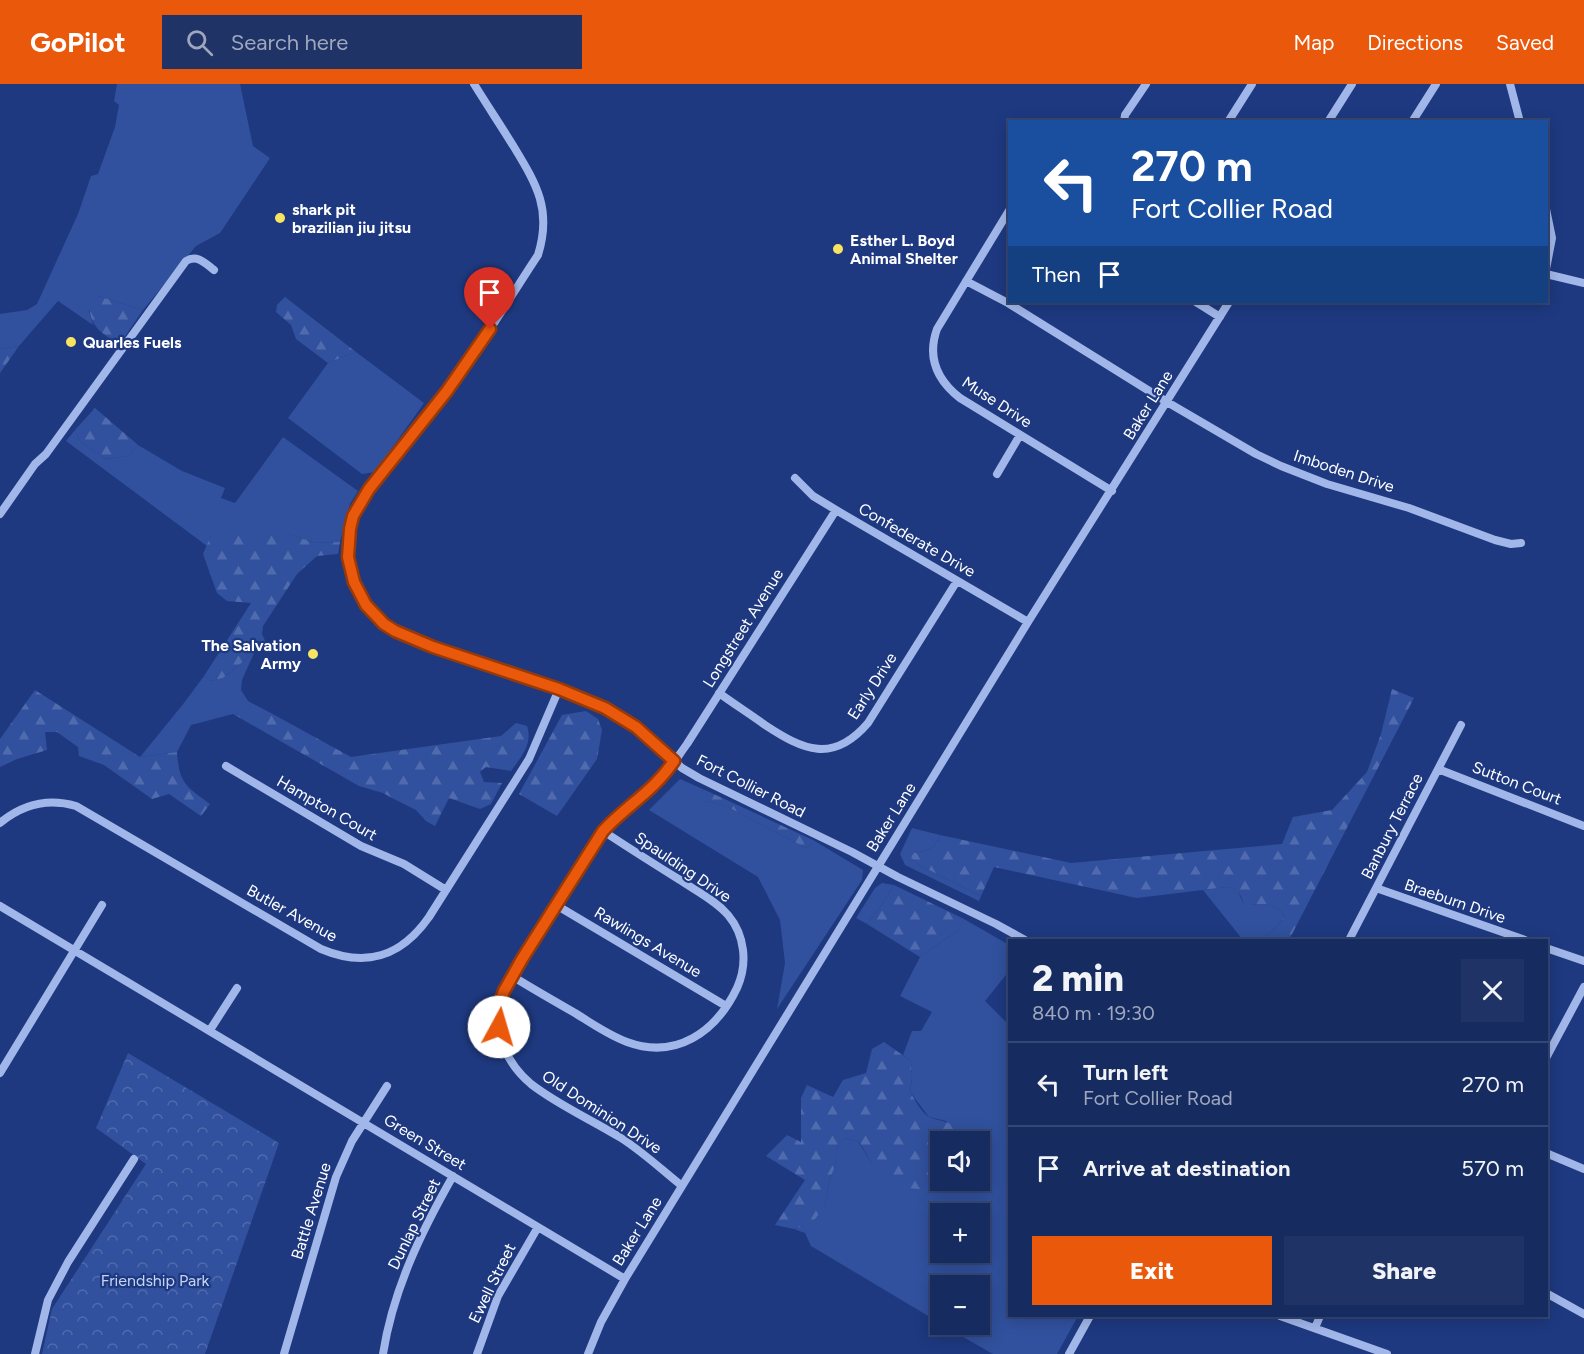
<!DOCTYPE html>
<meta charset="utf-8">
<style>
body{margin:0;font-family:Figtree,sans-serif;background:#1f3366;color:#f1f3f6;height:100vh;display:flex;flex-direction:column;font-size:22px;white-space:nowrap}
*{box-sizing:border-box;margin:0}
p{font-size:20px;color:#9ea7bd}
.icon{flex:none;width:33px;height:33px;fill:none;stroke:currentColor;stroke-width:2;stroke-linecap:round;stroke-linejoin:round}
.map{position:relative;flex:1;overflow:hidden}
.drawer{position:absolute;left:1008px;top:855px;width:540px;height:378px;display:flex;flex-direction:column;background:#162b60;border-radius:0px;box-shadow:0 3px 15px #0003,0 0 0 2px #354775}
.drawer>*{flex:none}
.top-card{position:absolute;left:1008px;top:36px;width:540px;height:183px;border-radius:0px;box-shadow:0 3px 15px #0003,0 0 0 2px #354775;background:#1a4fa0;color:#fff;overflow:hidden}
.tools{position:absolute;left:930px;top:1047px;display:grid;gap:12px}
.tools a{display:grid;place-items:center;width:60px;height:60px;border-radius:0px;background:#162b60;box-shadow:0 3px 15px #0003,0 0 0 2px #354775;font-size:30px}
.pin{position:absolute;display:grid;place-items:center;width:51px;height:51px;color:#fff;margin:-62px -26px;border-radius:50% 50% 50% 0;rotate:-45deg;box-shadow:0 0 6px #0007}
.pin .icon{rotate:45deg}
.me{position:absolute;width:66px;margin:-33px;rotate:6deg;stroke-linejoin:round;filter:drop-shadow(0 0 4px #0008)}
.turn{display:flex;align-items:center;gap:21px;height:126px;padding:0 24px;font-size:27px}
.turn .icon{width:78px;height:78px;stroke-width:2.5}
.turn b{display:block;font-size:42px;line-height:51px}
.then{display:flex;align-items:center;height:57px;padding:0 24px;background:#0003;gap:12px;font-size:22px}
.round{display:grid;place-items:center;flex:none;width:63px;height:63px;border-radius:0px;background:#1f3366}
.headline{display:flex;align-items:center;justify-content:space-between;height:102px;padding:0 24px}
h1{font-size:36px;font-weight:800;line-height:45px}
.cta{display:flex;gap:12px;margin-top:auto;padding:12px 24px}
.cta a{flex:1;height:69px;border-radius:0px;background:#ea580c;color:#fff;font-size:24px;font-weight:800;line-height:69px;text-align:center}
.cta a+a{background:#1f3366;color:#f1f3f6}
ul{padding:0;list-style:none}
li{display:flex;align-items:center;gap:18px;height:84px;padding:0 24px;border-top:2px solid #354775}
li div{flex:1}
li b{display:block;font-size:22px}
li em{font-style:normal}
header{display:flex;align-items:center;gap:36px;box-sizing:border-box;height:84px;padding:0 30px;background:#ea580c;color:#fff}
header strong{font-size:28px}
nav{display:flex;gap:33px;margin-inline-start:auto;font-size:21px}
.search{width:420px;height:54px;background:#1f3366;display:flex;align-items:center;gap:15px;box-sizing:border-box;padding:0 21px;border-radius:0px;color:#9ea7bd;font-size:22px}
.map>svg:first-child{display:block}
.grass{fill:#31519e;fill-rule:evenodd}
.forest{fill:url(#forest-firs)}
.park{fill:url(#park-crowns)}
.lines{fill:none;stroke-linecap:round;stroke-linejoin:round}
.minor{stroke:#a2b7e9;stroke-width:8}
.route-casing{stroke:#983908;stroke-width:15}
.route{stroke:#ea580c;stroke-width:10}
.poi-dot{fill:#f8e461;stroke:#1e3980;stroke-width:2}
.labels{text-anchor:middle;dominant-baseline:central;stroke-width:4.5;stroke-linejoin:round;paint-order:stroke}
.poi-label{font-size:16px;font-weight:bold;fill:#fff;stroke:#1e3980;text-anchor:start}
.street-label{font-size:16px;fill:#fff;stroke:#1e3980}
.park-label{font-size:16px;fill:#c6d5f6;stroke:#1e3980}
</style>
<header>
<strong>GoPilot</strong>
<div class="search"><svg class="icon" aria-label="search" viewBox="0 0 24 24"><circle cx="10" cy="10" r="6"/><path d="M15 15l6 6"/></svg>Search here</div>
<nav><a>Map</a><a>Directions</a><a>Saved</a></nav>
</header>
<div class="map">
<svg width="1584" height="1270" viewBox="0 0 1584 1270">
<defs>
<pattern id="forest-firs" width="22" height="20" patternUnits="userSpaceOnUse" patternTransform="scale(1.5)"><rect width="22" height="20" fill="#31519e"/><path d="M5 1l3.5 6h-7zM16 11l3.5 6h-7z" fill="#506bad"/></pattern>
<pattern id="park-crowns" width="20" height="18" patternUnits="userSpaceOnUse" patternTransform="scale(1.5)"><rect width="20" height="18" fill="#31519e"/><path d="M2 6a3 3 0 1 1 6 0M12 15a3 3 0 1 1 6 0" fill="none" stroke="#506bad"/></pattern>
</defs>
<rect width="100%" height="100%" fill="#1e3980"/>
<path class="grass" d="M117,0H240L253,62L270,74L220,149L196,162L143,226L98,212L89,227L93,241L58,217L19,262L0,265V230L27,226L37,220L78,130L91,92L98,90L115,43L119,21L114,17Z
M356,268L424,319L375,388L362,390L288,334L328,279Z
M75,346L80,357L105,375L129,372L138,361L182,387L225,404L221,414L235,419L283,353L358,407L350,420L340,458L315,459L290,450L211,451L207,462L66,357Z
M254,569L242,596L241,606L248,617L269,628L233,630L191,641L177,668L140,673L184,619L204,592L211,597L223,594Z
M680,695L705,706L702,707L706,717L726,722L806,764L813,760V756L863,786L862,796L777,925L785,879L780,836L758,793L649,726Z
M912,744L940,751L935,762L925,767L913,769L911,774L919,781L981,812L979,817L905,781L900,770Z
M882,799L894,801L879,825L867,840L856,834L875,804Z
M1227,803L1237,805L1244,821C1259,821 1275,816 1284,831L1281,838L1262,856H1243L1203,806Z
M964,835L1009,861V887L985,917L1009,941L1010,1232H1078L1057,1270H993L942,1241L980,1240V1202H940V1239L811,1162L805,1149L794,1145L804,1142L825,1122L829,1098L835,1082L838,1059L845,1054L858,1057L872,1080L936,1099L940,1094V1096H980V1058L950,1057L954,1051L946,1037L929,1033L910,1008L912,994L911,977L903,971L912,947H921L932,928L900,912L920,873L958,846ZM940,1130H980V1168H940Z"/>
<path class="forest" d="M98,212L143,226L119,261C100,247 87,242 90,215Z
M285,213L356,268L328,279L296,255L291,241L276,228L277,221Z
M19,262L0,289V265Z
M95,324L138,361L129,372L105,375L80,357L75,346Z
M230,449L290,450L315,459L340,458L338,470L317,472L297,490L263,542L262,550L266,559L223,594L211,597L204,592L251,519L227,517L217,509L203,470L211,451Z
M1392,605L1414,614L1289,856H1262L1281,838L1284,831C1275,816 1259,821 1244,821L1241,812L1236,805L1227,803L1137,814L994,783L981,812L919,781L911,774L913,769L925,767L935,762L940,751L1071,779L1282,760L1293,733L1332,726L1367,688L1381,650Z
M35,606L140,673L177,668C179,700 186,702 210,720L201,732L169,710L152,715L104,681L79,672L78,663L57,648H45L47,666L17,675L0,683V655Z
M586,627L598,635L602,646L597,675L557,732L519,710L562,631Z
M251,628H269L351,673L501,652L516,639L527,642C533,660 521,673 511,687L486,683L480,688L484,698L502,699L491,720L480,725L449,714L435,742L426,737L416,726L392,714L383,709L359,702L233,630Z
M705,706L813,756V760L806,764L726,722L706,717L700,712L702,707Z
M894,801L964,835L958,846L920,873L867,840L879,825Z
M884,958L911,977L912,994L910,1008C915,1016 921,1028 929,1033C937,1037 944,1035 953,1042L954,1051L950,1057L940,1058C940,1066 943,1088 940,1095C932,1113 892,1103 881,1092C871,1082 867,1068 858,1057L845,1054L838,1060L835,1082L829,1098L825,1122L815,1135L804,1142L794,1145L775,1141L805,1096L766,1072L787,1051L801,1058V1014L807,1001L833,1013L843,996L866,989L872,965Z"/>
<path class="park" d="M128,969L279,1059L205,1270H42L52,1225L146,1080L96,1044Z"/>
<g class="lines">
<path class="minor" d="M474,0C487,21 501,42 514,63C537,101 552,126 538,171C508,216 480,265 446,307C426,332 406,357 387,383C375,398 361,414 353,432C349,442 349,452 349,463C348,504 370,536 407,553L559,605L605,624L636,643L682,684L699,694L852,768L898,793L996,840L1025,856
M1510,0L1520,38
M1124,38L1125,31L1146,0
M1228,38L1252,0
M1328,38L1352,0
M1412,38L1436,0
M1010,125L937,245C927,273 937,296 960,314L1112,407
M1546,125L1552,154L1546,185
M1546,190L1584,199
M966,197L1008,219L1167,318L1256,370L1281,382L1327,400L1409,424L1495,456L1511,460L1521,459
M1196,218L1220,233
M997,390L1020,351
M795,394L813,412L836,426L1028,538
M0,430L35,380L46,370L186,177C197,170 205,179 214,186
M719,609C734,620 750,630 765,641C803,666 833,680 868,639L957,497
M226,682L361,762L404,780L446,806
M1438,685L1584,742
M0,739C23,720 48,714 76,722L321,865C366,884 401,873 429,833L529,675L559,605
M1376,804L1525,856
M556,821L726,922
M0,822L625,1195
M1349,856L1461,641
M1546,864L1584,877
M512,892C533,905 554,917 575,929C591,939 608,951 627,958C676,976 716,948 737,904C748,880 745,851 728,831C715,816 696,807 680,796C654,780 629,764 603,747
M210,946L237,904
M1546,974L1584,903
M0,989L102,821
M1546,1069L1584,1085
M682,1102C662,1086 643,1068 621,1054C592,1036 558,1021 531,1000C507,980 494,951 500,919C505,895 524,872 537,851C559,817 581,782 603,747C618,731 636,720 652,704C666,692 676,675 687,660L836,426
M1546,1209L1584,1230
M1280,1232L1387,1270
M1315,1244L1320,1232
M35,1270L48,1216L68,1178L134,1075
M284,1270L336,1093L352,1057L387,1002
M383,1270C393,1206 421,1148 453,1092
M477,1270L498,1212L538,1143
M588,1270L601,1238L625,1195L1028,538L1229,218
M1069,1270L1090,1232"/>
</g>
<g class="lines">
<defs>
<path id="route" d="M490,245L447,307L369,405L353,432L350,445L348,473L354,498L366,521L384,540L395,547L433,563L559,605L605,624L636,643L674,677C653,708 627,721 603,747L522,875L504,907L500,918L499,943"/>
</defs>
<use href="#route" class="route-casing"/>
<use href="#route" class="route"/>
</g>
<g class="poi-dot">
<circle cx="280" cy="134" r="6"/>
<circle cx="838" cy="165" r="6"/>
<circle cx="71" cy="258" r="6"/>
<circle cx="313" cy="570" r="6"/>
</g>
<g class="labels">
<g class="poi-label">
<text x="292" y="125">shark pit<tspan x="292" dy="18">brazilian jiu jitsu</tspan></text>
<text x="850" y="156">Esther L. Boyd<tspan x="850" dy="18">Animal Shelter</tspan></text>
<text x="83" y="258">Quarles Fuels</text>
<text x="301" y="561" text-anchor="end">The Salvation<tspan x="301" dy="18">Army</tspan></text>
</g>
<g class="street-label">
<text transform="translate(997 318) rotate(33)">Muse Drive</text>
<text transform="translate(1148 321) rotate(-58)">Baker Lane</text>
<text transform="translate(1344 387) rotate(18)">Imboden Drive</text>
<text transform="translate(917 456) rotate(30)">Confederate Drive</text>
<text transform="translate(743 544) rotate(-58)">Longstreet Avenue</text>
<text transform="translate(872 602) rotate(-57)">Early Drive</text>
<text transform="translate(1517 699) rotate(21)">Sutton Court</text>
<text transform="translate(751 702) rotate(27)">Fort Collier Road</text>
<text transform="translate(327 724) rotate(30)">Hampton Court</text>
<text transform="translate(891 733) rotate(-58)">Baker Lane</text>
<text transform="translate(1392 742) rotate(-63)">Banbury Terrace</text>
<text transform="translate(683 783) rotate(34)">Spaulding Drive</text>
<text transform="translate(1455 817) rotate(19)">Braeburn Drive</text>
<text transform="translate(292 829) rotate(29)">Butler Avenue</text>
<text transform="translate(648 858) rotate(31)">Rawlings Avenue</text>
<text transform="translate(602 1028) rotate(33)">Old Dominion Drive</text>
<text transform="translate(425 1058) rotate(31)">Green Street</text>
<text transform="translate(311 1127) rotate(-73)">Battle Avenue</text>
<text transform="translate(414 1140) rotate(-64)">Dunlap Street</text>
<text transform="translate(637 1147) rotate(-58)">Baker Lane</text>
<text transform="translate(492 1199) rotate(-64)">Ewell Street</text>
</g>
<g class="park-label">
<text x="155" y="1196">Friendship Park</text>
</g>
</g>
</svg>
<div class="tools">
<a><svg class="icon" aria-label="sound" viewBox="0 0 24 24"><path d="M4 9h4l5-4v14l-5-4H4zM17 9q2 3 0 6"/></svg></a>
<a>+</a>
<a>−</a>
</div>
<div class="pin" style="left:490px;top:245px;background:#d93025"><svg class="icon" aria-label="arrive" viewBox="0 0 24 24"><path d="M6 21V4h12l-3 4 3 4H6"/></svg></div>
<svg class="me" style="left:499px;top:943px" viewBox="-20 -20 40 40"><circle r="19" fill="#fff"/><path d="M0-13L10 11 0 6-10 11z" fill="#ea580c"/></svg>
<div class="top-card">
<div class="turn"><svg class="icon" aria-label="left" viewBox="0 0 24 24"><path d="M17 20v-9H6M10 6l-5 5 5 5"/></svg><div><b>270 m</b>Fort Collier Road</div></div>
<div class="then">Then<svg class="icon" aria-label="arrive" viewBox="0 0 24 24"><path d="M6 21V4h12l-3 4 3 4H6"/></svg></div>
</div>
<section class="drawer">
<div class="headline"><div><h1>2 min</h1><p>840 m · 19:30</p></div><a class="round"><svg class="icon" aria-label="close" viewBox="0 0 24 24"><path d="M6 6l12 12M18 6L6 18"/></svg></a></div>
<ul>
<li><svg class="icon" aria-label="left" viewBox="0 0 24 24"><path d="M17 20v-9H6M10 6l-5 5 5 5"/></svg><div><b>Turn left</b><p>Fort Collier Road</p></div><em>270 m</em></li>
<li><svg class="icon" aria-label="arrive" viewBox="0 0 24 24"><path d="M6 21V4h12l-3 4 3 4H6"/></svg><div><b>Arrive at destination</b></div><em>570 m</em></li>
</ul>
<div class="cta"><a>Exit</a><a>Share</a></div>
</section>
</div>
